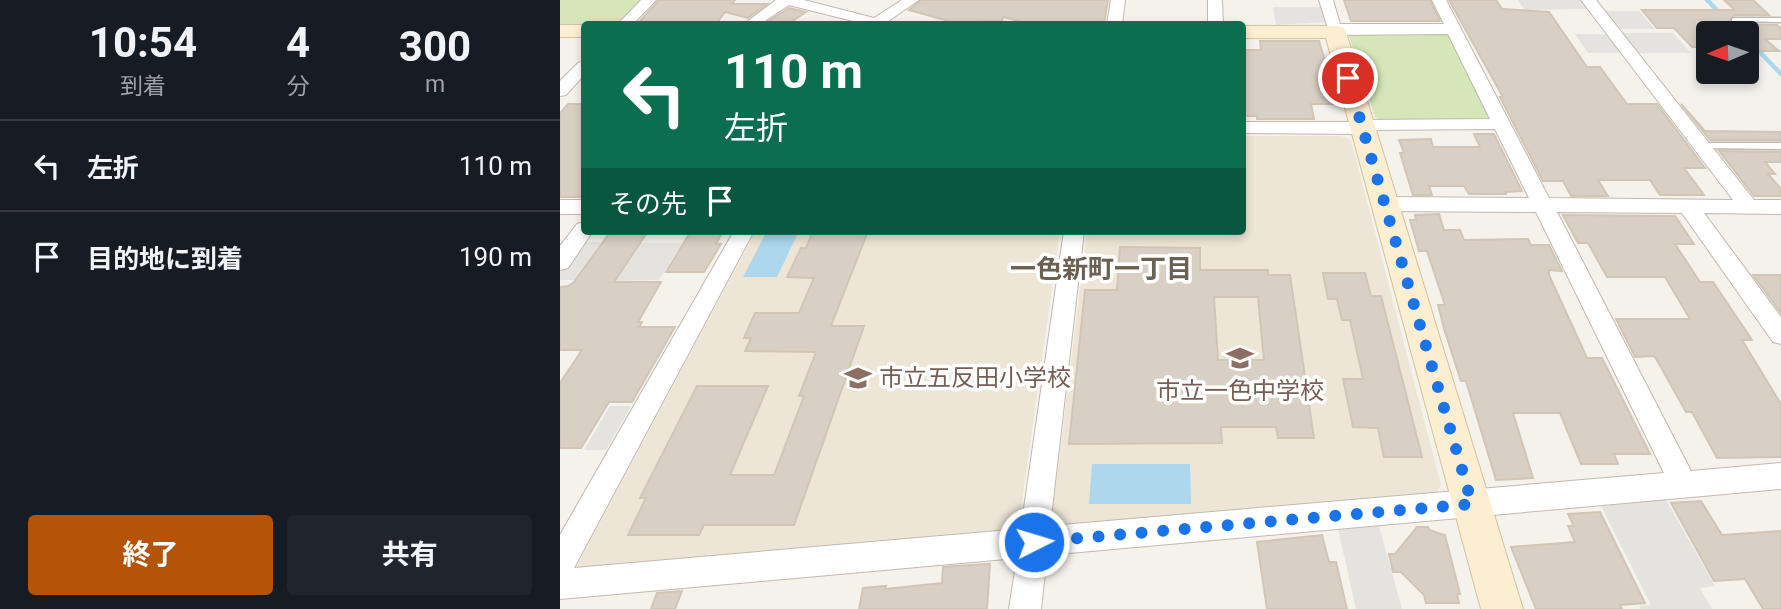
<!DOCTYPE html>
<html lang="ja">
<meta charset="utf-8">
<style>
body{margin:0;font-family:Roboto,"Noto Sans JP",sans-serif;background:#20242c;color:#f1f3f6;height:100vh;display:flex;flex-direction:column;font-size:26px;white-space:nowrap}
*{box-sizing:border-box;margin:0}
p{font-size:23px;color:#9ea1a6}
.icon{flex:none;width:38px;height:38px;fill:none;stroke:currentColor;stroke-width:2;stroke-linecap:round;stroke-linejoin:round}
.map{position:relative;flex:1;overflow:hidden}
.panel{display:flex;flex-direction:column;background:#171b24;width:560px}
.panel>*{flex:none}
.guide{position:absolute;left:21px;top:21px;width:665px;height:214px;border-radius:7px;box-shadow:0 4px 10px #0003;background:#0b6e4f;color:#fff;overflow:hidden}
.needle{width:46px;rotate:268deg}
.fabs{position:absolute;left:1136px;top:21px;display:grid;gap:14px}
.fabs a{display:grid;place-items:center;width:63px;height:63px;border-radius:7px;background:#171b24;box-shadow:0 4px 10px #0003;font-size:35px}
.pin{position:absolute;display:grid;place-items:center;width:60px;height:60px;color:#fff;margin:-30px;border:4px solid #fff;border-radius:50%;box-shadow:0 2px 7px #0007}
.me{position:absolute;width:77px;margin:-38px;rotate:85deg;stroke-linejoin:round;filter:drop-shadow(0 0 5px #0008)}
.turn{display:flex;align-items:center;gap:24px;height:147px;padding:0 28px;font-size:32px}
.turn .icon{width:91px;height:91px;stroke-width:2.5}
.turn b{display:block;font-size:49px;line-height:60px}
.then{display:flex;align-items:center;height:66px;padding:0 28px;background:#0003;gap:14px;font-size:26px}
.eta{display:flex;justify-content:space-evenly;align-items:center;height:119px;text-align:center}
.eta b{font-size:42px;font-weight:700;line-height:49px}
.action{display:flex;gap:14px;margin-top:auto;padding:14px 28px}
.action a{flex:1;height:80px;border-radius:7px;background:#b45309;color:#fff;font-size:28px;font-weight:700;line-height:80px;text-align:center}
.action a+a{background:#20242c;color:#f1f3f6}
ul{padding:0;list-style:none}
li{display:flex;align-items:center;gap:21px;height:91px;padding:0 28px;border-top:2px solid #363941}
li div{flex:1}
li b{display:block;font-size:26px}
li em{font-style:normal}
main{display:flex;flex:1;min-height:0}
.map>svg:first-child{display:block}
.education{fill:#ede6d7}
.green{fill:#d5e7b8}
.parking{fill:#e5e3e0}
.water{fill:#add7ed}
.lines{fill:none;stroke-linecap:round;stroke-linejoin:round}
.stream{stroke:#add7ed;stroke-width:4.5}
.building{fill:#d9d0c5;stroke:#d1c5b6;stroke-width:2;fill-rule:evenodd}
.lane-casing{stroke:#c1b9af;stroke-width:3}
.street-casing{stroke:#c1b9af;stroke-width:2}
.secondary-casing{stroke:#d2c29f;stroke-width:2}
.lane{fill:#fff;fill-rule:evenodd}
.street{fill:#fff;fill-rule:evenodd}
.secondary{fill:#fceed0;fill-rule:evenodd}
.route{stroke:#1a73e8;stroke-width:12;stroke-dasharray:0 21.6}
.labels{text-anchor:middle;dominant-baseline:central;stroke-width:7;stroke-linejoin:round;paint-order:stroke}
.education-label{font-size:24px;fill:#785e54;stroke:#fff;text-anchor:start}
.neighbourhood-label{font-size:26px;font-weight:bold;fill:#6c6052;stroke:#fff}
</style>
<main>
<section class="panel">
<div class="eta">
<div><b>10:54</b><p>到着</p></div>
<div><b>4</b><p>分</p></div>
<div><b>300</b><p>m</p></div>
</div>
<ul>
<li><svg class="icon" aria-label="left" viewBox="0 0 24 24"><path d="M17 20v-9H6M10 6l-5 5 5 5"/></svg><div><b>左折</b></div><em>110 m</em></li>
<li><svg class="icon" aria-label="arrive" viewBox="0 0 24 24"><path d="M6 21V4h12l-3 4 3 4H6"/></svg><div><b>目的地に到着</b></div><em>190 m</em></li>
</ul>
<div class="action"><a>終了</a><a>共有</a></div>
</section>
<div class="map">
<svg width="1221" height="609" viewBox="0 0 1221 609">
<rect width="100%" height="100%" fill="#f5f2ec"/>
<path class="education" d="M683,136H781L791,140L881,485L875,496L504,528L492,516L527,231H682Z
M196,231H500L459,524L443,539L30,572L16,567Z"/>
<path class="green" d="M0,0H81L61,21L50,24L0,25Z
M882,32L890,35L930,116L927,120L822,121L815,117L789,36L793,33Z"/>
<path class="parking" d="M958,0H1021L1029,9L965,10Z
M713,7H764L768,22L716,25Z
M1041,11H1079L1095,29H1055Z
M1059,33H1113L1131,53H1075Z
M1015,34H1048L1062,53H1028Z
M23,242H42L15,280H0V273Z
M81,243H122L99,280L55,281Z
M50,406H71L46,450H24Z
M1106,500L1155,586L1140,588L1152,609H1081L1079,606L1091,605L1041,506Z
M819,526L842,609H796L778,529Z"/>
<path class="water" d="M207,231H239L217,277H183Z
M532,464H630L631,504H529Z"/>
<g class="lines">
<path class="stream" d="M1147,0L1162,15
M1193,45L1221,74"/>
</g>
<path class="building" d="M99,0H175L172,4H207L188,18L165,12L156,24H84L86,22H79Z
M361,0H548L544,23L471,24L443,17L442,21L392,22L349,10Z
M784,0H870L880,21H791Z
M889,0H936L942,9L989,12L1027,67H1040L1067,104H1097L1145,168H1124L1144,195H1100L1090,180H1038L1048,196H1011L1003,181H983L940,97H943Z
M1164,0H1193L1209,15H1174L1169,21L1172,24L1217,25L1221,29V39H1205L1219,51H1186V33H1148V47H1132L1114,28H1097L1082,10H1175Z
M229,8L246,12L228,24L207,22Z
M700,41H759L778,104H751L754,119H697V116H682V50H701Z
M8,104H24V197H0V113Z
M1121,104L1145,131L1221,132V140H1150Z
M914,134H934L962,191L945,192L946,194H909L904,186H869L872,195H853L840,153H844L839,140L871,139L873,147H920Z
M1159,151L1221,152V162H1205L1215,174H1208L1221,189V196H1194Z
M879,214L884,230H900L904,240L968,239L971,245H989L1002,271L989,270V275L1027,358H1042L1090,454H1054L1058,464H1021L1000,413H953L973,478L936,480L906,381H901L885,332L878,305H885L867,251H859L850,220H856L855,215Z
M1003,215L1115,216L1134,244H1115L1140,282H1153L1192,340H1182L1221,404V457L1157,458L1132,412H1126L1098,362L1094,356L1075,357L1056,319H1130L1105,277H1047L1028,243H1018Z
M51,231H88L54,282H101L78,322H82L79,327H115L72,402H49L21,448H0V383L22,350H0V287L8,286L14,282Z
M131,231H163L156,244H161L144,272H106Z
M253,231H308L271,326H304L234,525H144L139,535H68L86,498H80L137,386H208L170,475H214L244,396H239L256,352L185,351L191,338H184L195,313H239L254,278L227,277L241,248H246Z
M560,247L640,248V270H708V275H730L754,438H718L716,427H661L662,443L509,444L525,290H557ZM654,297H698L704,360H658Z
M763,273H805L811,296H821L862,457H824L818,428L793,427L783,379H803L790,320H782L777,299H768Z
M1193,275H1221V313Z
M1141,501L1162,535L1221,531V609H1203L1185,579L1154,581L1111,503Z
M1040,512L1085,603L1060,605L1062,609H976L951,547L1015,542L1008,526H1014L1008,514Z
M857,527H868L869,530L885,535L900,594H897L899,603H866L864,595L841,572H833L829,554H835Z
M762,535L769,562H776L787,609H707L697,542Z
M426,564H430L427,609H299L303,588L326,586L325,589L382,583L383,567Z
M122,591L115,609H91L97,593Z"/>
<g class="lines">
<defs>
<path id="lane" d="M1174,18H1221V22L1172,21V19Z
M1142,143H1221V149L1139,148V144Z"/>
<path id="street" d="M81,0H96L73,24H58Z
M216,0H244L314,18L342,0H359L324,24H305L229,5L200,24H184Z
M551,0H565L562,24H547Z
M648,0H662L663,24H648Z
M759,0H773L780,24H884L872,0H886L989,198L1173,200L1021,0H1036L1194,200H1221V214L1144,213L1221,317V344L1213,342L1122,213L997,212L1131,471L1221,463V489L487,555L481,609H449L457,558L0,599V535L174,231H194L14,568L461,529L504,231H524L490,526L1104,473L976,212L825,211L818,209L815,204L818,199L825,197L969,198L935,129L810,130L803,134L682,133V122H795L802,120L930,119L888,34L770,35Z
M24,61V75L6,95L0,96V81L18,63Z
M0,200H24V214H0Z
M24,222V231H33L8,268L0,270V246L17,224Z"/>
<path id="secondary" d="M0,25H24V37H0Z
M682,26H775L783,27L786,32L963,609H921L766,38H682Z"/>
</defs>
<use href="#lane" class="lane-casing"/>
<use href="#street" class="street-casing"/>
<use href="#secondary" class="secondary-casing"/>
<use href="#lane" class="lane"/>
<use href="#street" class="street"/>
<use href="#secondary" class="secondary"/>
</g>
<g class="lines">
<path class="route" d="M474,542L912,504L788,78"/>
</g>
<defs>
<symbol id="school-bare" viewBox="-9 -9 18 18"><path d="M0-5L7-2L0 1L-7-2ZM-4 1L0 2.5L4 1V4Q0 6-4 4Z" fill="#8d6e63" stroke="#fff" stroke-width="2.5" paint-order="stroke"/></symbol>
</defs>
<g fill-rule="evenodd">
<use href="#school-bare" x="661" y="339" width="38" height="38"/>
<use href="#school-bare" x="279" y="359" width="38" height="38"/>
</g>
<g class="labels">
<g class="education-label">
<text x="319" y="378">市立五反田小学校</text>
<text x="680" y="391" text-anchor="middle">市立一色中学校</text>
</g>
<g class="neighbourhood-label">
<text x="541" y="269">一色新町一丁目</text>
</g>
</g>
</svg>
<div class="fabs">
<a><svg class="needle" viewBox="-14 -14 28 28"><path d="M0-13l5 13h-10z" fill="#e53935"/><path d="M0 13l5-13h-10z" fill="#9ea1a6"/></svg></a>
</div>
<div class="pin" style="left:788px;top:78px;background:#d93025"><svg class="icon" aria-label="arrive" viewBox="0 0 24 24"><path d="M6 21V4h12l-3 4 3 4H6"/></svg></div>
<svg class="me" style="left:474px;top:542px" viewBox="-20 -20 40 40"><circle r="17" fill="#1a73e8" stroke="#fff" stroke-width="3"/><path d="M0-11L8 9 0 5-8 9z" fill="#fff"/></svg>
<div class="guide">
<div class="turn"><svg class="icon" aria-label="left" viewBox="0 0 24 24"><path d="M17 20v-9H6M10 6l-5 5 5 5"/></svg><div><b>110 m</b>左折</div></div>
<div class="then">その先<svg class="icon" aria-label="arrive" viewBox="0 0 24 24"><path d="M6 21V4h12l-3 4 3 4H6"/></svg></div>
</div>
</div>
</main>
